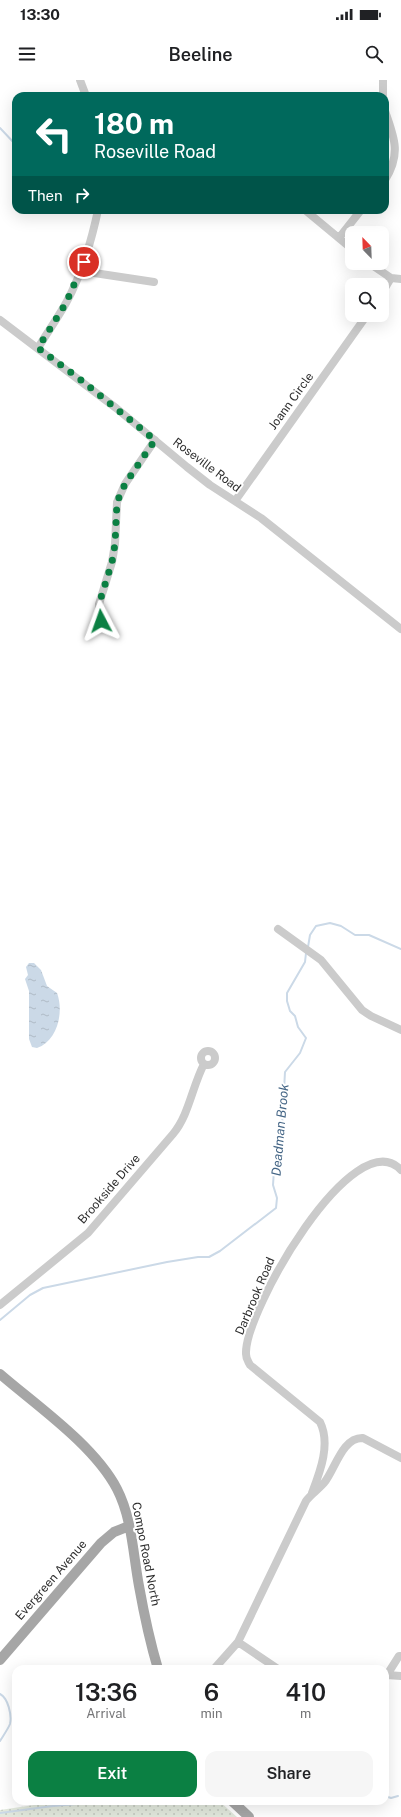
<!DOCTYPE html>
<style>
body{margin:0;font-family:"Public Sans",sans-serif;background:#f6f6f6;color:#202124;height:100vh;display:flex;flex-direction:column;font-size:15px;white-space:nowrap}
*{box-sizing:border-box;margin:0}
p{font-size:13px;color:#757577}
.icon{flex:none;width:22px;height:22px;fill:none;stroke:currentColor;stroke-width:2;stroke-linecap:round;stroke-linejoin:round}
.map{position:relative;flex:1;overflow:hidden}
.side{position:absolute;left:12px;top:1585px;width:377px;height:140px;display:flex;flex-direction:column;background:#fff;border-radius:12px;box-shadow:0 4px 16px #0002}
.side>*{flex:none}
.top-card{position:absolute;left:12px;top:12px;width:377px;height:122px;border-radius:12px;box-shadow:0 4px 16px #0002;background:#00695c;color:#fff;overflow:hidden}
.needle{width:26px;rotate:337deg}
.tools{position:absolute;left:345px;top:146px;display:grid;gap:8px}
.tools a{display:grid;place-items:center;width:44px;height:44px;border-radius:8px;background:#fff;box-shadow:0 4px 16px #0002;font-size:20px}
.pin{position:absolute;display:grid;place-items:center;width:34px;height:34px;color:#fff;margin:-17px;border:2px solid #fff;border-radius:50%;box-shadow:0 1px 4px #0007}
.me{position:absolute;width:44px;margin:-22px;rotate:356deg;stroke-linejoin:round;filter:drop-shadow(0 0 3px #0008)}
.turn{display:flex;align-items:center;gap:14px;height:84px;padding:0 16px;font-size:18px}
.turn .icon{width:52px;height:52px;stroke-width:2.5}
.turn b{display:block;font-size:28px;line-height:34px}
.then{display:flex;align-items:center;height:38px;padding:0 16px;background:#0003;gap:8px;font-size:15px}
.eta{display:flex;justify-content:space-evenly;align-items:center;height:68px;text-align:center}
.eta b{font-size:24px;font-weight:600;line-height:28px}
.cta{display:flex;gap:8px;margin-top:auto;padding:8px 16px}
.cta a{flex:1;height:46px;border-radius:12px;background:#0b8043;color:#fff;font-size:16px;font-weight:600;line-height:46px;text-align:center}
.cta a+a{background:#f6f6f6;color:#202124}
.status{display:flex;justify-content:space-between;align-items:center;height:28px;padding:0 20px;background:#fff;direction:ltr}
.status svg{height:11px;fill:currentColor}
header{display:flex;justify-content:space-between;align-items:center;height:52px;padding:0 16px;background:#fff;font-size:18px;font-weight:600}
.map>svg:first-child{display:block}
.park{fill:url(#park-dots)}
.water{fill:url(#water-ripples)}
.lines{fill:none;stroke-linecap:round;stroke-linejoin:round}
.stream{stroke:#cbd9e7;stroke-width:2}
.minor{stroke:#cbcbcb;stroke-width:8}
.major{stroke:#a6a6a6;stroke-width:10}
.route{stroke:#0b8043;stroke-width:7;stroke-dasharray:0 12.6}
.labels{text-anchor:middle;dominant-baseline:central;stroke-width:4;stroke-linejoin:round;paint-order:stroke}
.street-label{font-size:12px;fill:#2e2e2e;stroke:#fff}
.water-label{font-size:13px;font-style:italic;fill:#456686;stroke:#fff}
</style>
<div class="status"><b>13:30</b><svg viewBox="0 0 49 12"><path d="M0 12V9h3v3zM5 12V6h3v6zM10 12V3h3v9zM15 12V0h3v12zM26 1h20v11H26zM47 4h2v5h-2z"/></svg></div>
<header><svg class="icon" aria-label="menu" viewBox="0 0 24 24"><path d="M4 6h16M4 12h16M4 18h16"/></svg>Beeline<svg class="icon" aria-label="search" viewBox="0 0 24 24"><circle cx="10" cy="10" r="6"/><path d="M15 15l6 6"/></svg></header>
<div class="map">
<svg width="401" height="1737" viewBox="0 0 401 1737">
<defs>
<pattern id="park-dots" width="8" height="8" patternUnits="userSpaceOnUse"><rect width="8" height="8" fill="#e2e9dd"/><path d="M2 2h.1M6 6h.1" fill="none" stroke="#c2c8be" stroke-width="1.8" stroke-linecap="round"/></pattern>
<pattern id="water-ripples" width="26" height="14" patternUnits="userSpaceOnUse"><rect width="26" height="14" fill="#cbd9e7"/><path d="M2 4q2-2 4 0t4 0M15 11q2-2 4 0t4 0" fill="none" stroke="#afbbc6"/></pattern>
</defs>
<rect width="100%" height="100%" fill="#fff"/>
<path class="park" d="M61,1721H219L237,1737H0V1730Z"/>
<path class="water" d="M29,883H34L41,890L47,906L57,913C64,931 58,961 37,968L32,967L29,959V911L25,899L28,895L26,887Z"/>
<g class="lines">
<path class="stream" d="M0,48L16,65
M308,867L310,855L316,846L330,843L341,846L355,855H369L401,869
M0,1240L30,1215L43,1208L167,1182L198,1177H209L220,1171L276,1128L277,1118L273,1105L274,1090L281,1065L285,992L300,973L306,958L298,947L295,936L290,931L287,921V913L305,882L306,873
M0,1614C8,1618 12,1635 10,1644C8,1649 3,1656 0,1661
M385,1716L391,1718L398,1716
M0,1733L53,1726L77,1724L90,1721"/>
<path class="minor" d="M80,0L86,16
M383,16V0
M385,31C395,59 401,74 385,100
M305,130L352,169
M339,158L361,130
M369,183L391,198
M81,191L154,202
M382,213L391,198L401,199
M0,240L116,328L187,387L210,405L261,438L401,549
M38,268C47,253 57,239 66,223C82,194 91,163 98,130
M235,421L367,235
M101,541L99,524L112,482L115,464L117,422L125,404L155,360
M278,849L321,880L362,930L371,936L401,950
M201 978a7 7 0 1 1 14 0a7 7 0 1 1-14 0Z
M0,1225L88,1153L173,1054C189,1035 192,1007 204,984
M312,1413C320,1392 331,1364 320,1342L250,1285C248,1281 246,1279 246,1274C244,1232 354,1040 401,1090
M238,1562L278,1589
M214,1589L238,1562L306,1421C311,1414 318,1410 324,1403C335,1390 342,1357 363,1358L401,1378
M387,1595L401,1596
M385,1598L399,1576H401"/>
<path class="major" d="M0,1294C37,1326 94,1365 117,1409C132,1438 133,1474 139,1506C144,1534 150,1562 158,1589
M0,1580L101,1463L114,1452L129,1446
M232,1721L249,1737"/>
</g>
<g class="lines">
<path class="route" d="M84,182L66,223L38,268L81,300L155,360L125,404L117,422L115,464L112,482L99,524L101,541"/>
</g>
<g class="labels">
<g class="street-label">
<text transform="translate(291 321) rotate(-54)">Joann Circle</text>
<text transform="translate(207 385) rotate(37)">Roseville Road</text>
<text transform="translate(109 1109) rotate(-49)">Brookside Drive</text>
<text transform="translate(255 1216) rotate(-67)">Darbrook Road</text>
<text transform="translate(146 1474) rotate(79)">Compo Road North</text>
<text transform="translate(51 1500) rotate(-49)">Evergreen Avenue</text>
</g>
<g class="water-label">
<text transform="translate(280 1050) rotate(-85)">Deadman Brook</text>
</g>
</g>
</svg>
<div class="tools">
<a><svg class="needle" viewBox="-14 -14 28 28"><path d="M0-13l5 13h-10z" fill="#e53935"/><path d="M0 13l5-13h-10z" fill="#757577"/></svg></a>
<a><svg class="icon" aria-label="search" viewBox="0 0 24 24"><circle cx="10" cy="10" r="6"/><path d="M15 15l6 6"/></svg></a>
</div>
<div class="pin" style="left:84px;top:182px;background:#d93025"><svg class="icon" aria-label="arrive" viewBox="0 0 24 24"><path d="M6 21V4h12l-3 4 3 4H6"/></svg></div>
<svg class="me" style="left:101px;top:541px" viewBox="-20 -20 40 40"><path d="M0-17L14 15 0 8-14 15z" fill="#0b8043" stroke="#fff" stroke-width="4"/></svg>
<div class="top-card">
<div class="turn"><svg class="icon" aria-label="left" viewBox="0 0 24 24"><path d="M17 20v-9H6M10 6l-5 5 5 5"/></svg><div><b>180 m</b>Roseville Road</div></div>
<div class="then">Then<svg class="icon" aria-label="right" viewBox="0 0 24 24"><path d="M7 20v-9h11M14 6l5 5-5 5"/></svg></div>
</div>
<section class="side">
<div class="eta">
<div><b>13:36</b><p>Arrival</p></div>
<div><b>6</b><p>min</p></div>
<div><b>410</b><p>m</p></div>
</div>
<div class="cta"><a>Exit</a><a>Share</a></div>
</section>
</div>
